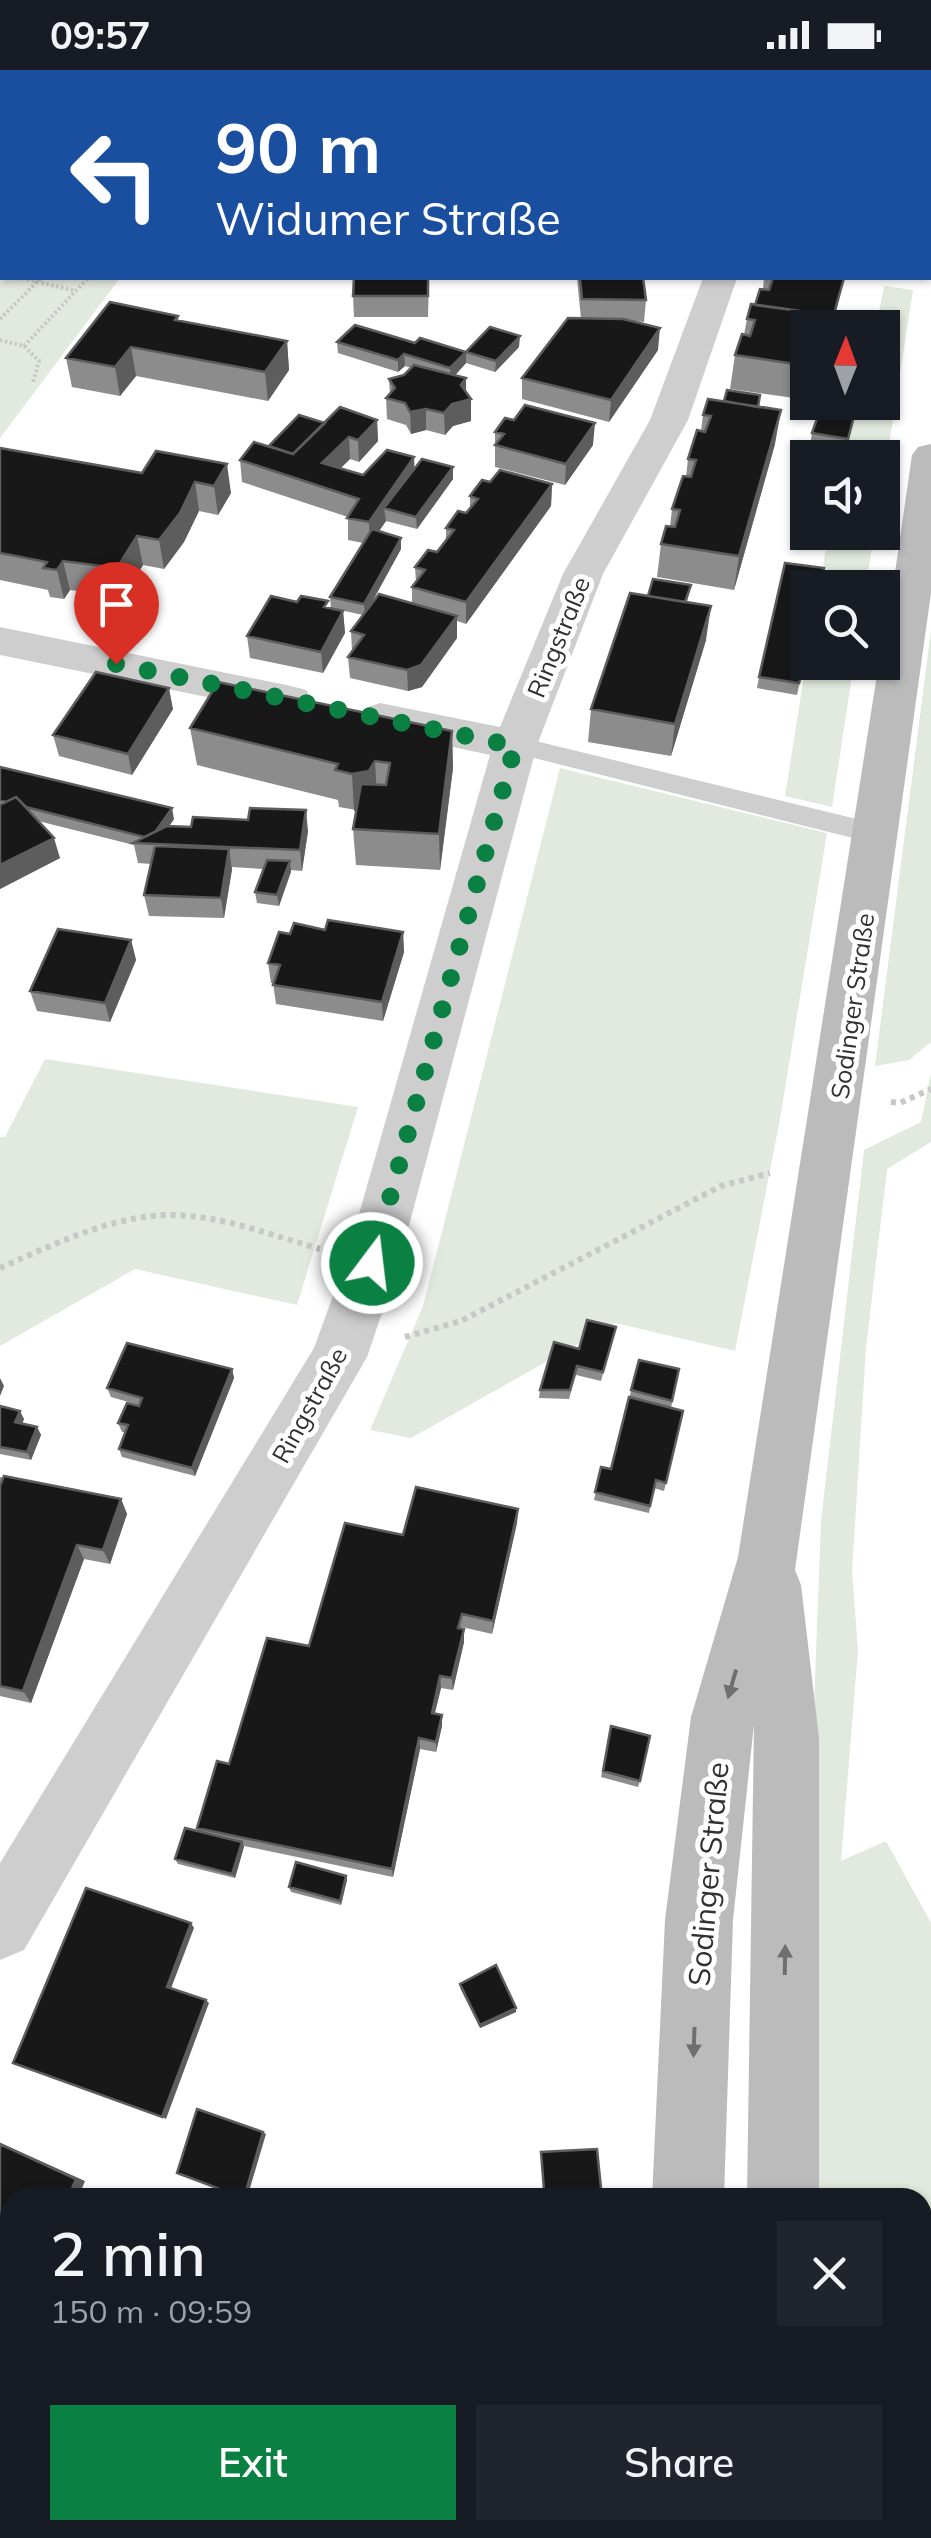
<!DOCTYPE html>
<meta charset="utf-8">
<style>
body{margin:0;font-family:Mulish,sans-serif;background:#20242c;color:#f1f3f6;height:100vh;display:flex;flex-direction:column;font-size:38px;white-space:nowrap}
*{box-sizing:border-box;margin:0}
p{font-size:32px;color:#9ea1a6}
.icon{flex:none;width:55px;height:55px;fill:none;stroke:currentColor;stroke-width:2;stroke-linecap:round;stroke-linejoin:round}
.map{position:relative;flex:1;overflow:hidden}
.sheet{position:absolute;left:0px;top:2118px;width:932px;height:352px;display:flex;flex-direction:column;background:#171b24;border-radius:30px 30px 0 0;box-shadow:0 2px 8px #0004}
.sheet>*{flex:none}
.hud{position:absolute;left:0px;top:0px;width:932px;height:210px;box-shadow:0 2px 8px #0004;background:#1a4fa0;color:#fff;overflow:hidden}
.needle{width:65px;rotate:1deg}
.tools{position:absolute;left:790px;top:240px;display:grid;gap:20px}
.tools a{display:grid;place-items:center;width:110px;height:110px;border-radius:0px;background:#171b24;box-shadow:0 2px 8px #0004;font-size:50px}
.pin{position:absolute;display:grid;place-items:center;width:85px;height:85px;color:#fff;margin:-102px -42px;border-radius:50% 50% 50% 0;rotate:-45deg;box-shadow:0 0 10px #0007}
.pin .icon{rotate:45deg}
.me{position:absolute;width:110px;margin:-55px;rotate:15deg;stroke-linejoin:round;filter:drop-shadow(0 0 8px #0008)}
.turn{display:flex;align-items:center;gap:35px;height:210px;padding:0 50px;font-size:45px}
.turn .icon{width:130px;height:130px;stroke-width:2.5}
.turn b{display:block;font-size:70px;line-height:85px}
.round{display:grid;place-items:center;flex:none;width:105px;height:105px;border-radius:0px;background:#20242c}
.headline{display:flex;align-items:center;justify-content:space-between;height:170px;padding:0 50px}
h1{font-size:60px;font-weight:600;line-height:75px}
.primary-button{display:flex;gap:20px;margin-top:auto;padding:20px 50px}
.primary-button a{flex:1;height:115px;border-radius:0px;background:#0b8043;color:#fff;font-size:40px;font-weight:600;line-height:115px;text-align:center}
.primary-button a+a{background:#20242c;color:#f1f3f6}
.status{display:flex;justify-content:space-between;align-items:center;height:70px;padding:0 50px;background:#171b24;direction:ltr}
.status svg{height:28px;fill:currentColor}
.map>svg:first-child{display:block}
.green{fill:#e2e9de}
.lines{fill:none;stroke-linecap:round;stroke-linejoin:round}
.path-far1{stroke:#c8c8c8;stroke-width:4;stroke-dasharray:2.5 2.5;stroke-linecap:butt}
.path{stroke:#c8c8c8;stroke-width:6;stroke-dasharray:5 5;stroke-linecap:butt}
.lane{fill:#cecece;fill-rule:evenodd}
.street{fill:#cecece;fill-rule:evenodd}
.secondary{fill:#bbb;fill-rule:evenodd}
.wall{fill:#8c8c8c}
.shaded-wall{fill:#5d5d5d}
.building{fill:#181818;stroke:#5d5d5d;stroke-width:2.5}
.oneway{fill:#6f6f6f}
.route{stroke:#0b8043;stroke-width:18;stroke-dasharray:0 32.4}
.labels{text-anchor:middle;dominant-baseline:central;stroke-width:10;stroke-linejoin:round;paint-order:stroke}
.street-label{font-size:25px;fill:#313131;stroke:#fff}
.near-street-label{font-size:30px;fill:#313131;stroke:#fff}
</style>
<div class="status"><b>09:57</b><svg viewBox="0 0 49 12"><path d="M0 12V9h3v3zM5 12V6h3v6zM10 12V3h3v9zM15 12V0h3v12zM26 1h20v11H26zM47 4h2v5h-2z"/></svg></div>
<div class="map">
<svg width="931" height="2468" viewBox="0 0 931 2468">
<rect width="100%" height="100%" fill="#fff"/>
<path class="green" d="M0,0H275L2,2V208H120L0,368Z
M884,216L913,220L883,413L882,388H844L858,333L882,332V258L876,257Z
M828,463H874L866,517L820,518Z
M931,560V972L909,990L875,996Z
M807,587L808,592L854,593L832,737L785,726Z
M560,698L827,763L780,1049L735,1281L615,1253L411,1368L370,1360L423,1236Z
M45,989L358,1037L297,1235L135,1199L0,1276V1067H5Z
M931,1003V1072L887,1099L866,1278L852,1502L858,1580L841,1791L886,1771L931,1853V2449L922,2444V2128H813L811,1715L821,1451L864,1080L921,1052Z"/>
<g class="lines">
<path class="path-far1" d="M22,208L76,221
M0,249L41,208
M0,270L24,276L39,291L33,312
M24,276L88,208"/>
<path class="path" d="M891,1032L900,1033L931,1019
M0,1198C53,1175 110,1146 169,1145C221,1145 271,1165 320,1179
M405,1267L461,1251L721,1116L770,1103"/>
<path class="lane" d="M515,666L877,754L887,757L890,764L887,771L877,774L506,681L502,675L506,669Z"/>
<path class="street" d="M703,208H737L688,350L603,504L537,675L399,1193L367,1287L24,1880L0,1890V1793L314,1278L345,1193L490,685L365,658L358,648L365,638L380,633L500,657L563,504L650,350Z
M0,557L291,616L306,620L312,630L306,640L291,644L0,585Z"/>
<path class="secondary" d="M931,374V523L795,1500L801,1515L819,1668V2128H747L754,1654L733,1850L724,2128H652L665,1850L691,1647L738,1487L879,592H882L912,385L918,377Z
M633,2460H713V2468H633Z
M740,2460H820V2468H740Z"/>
</g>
<path class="wall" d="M507,0H568L566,2H507Z
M429,208L428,247H354L353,226Z
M577,208H643L646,230L644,252L631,251L658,280L609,352L522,329V308L581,249Z
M764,208H844L832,258H808V330L730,319L735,285L744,265L747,249L763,219Z
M178,246L179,251L287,271L289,300L268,331L136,306L120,326L72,317L66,288Z
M337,272L466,293L455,305L471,329V351L453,356L445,365L426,360L411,364L406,355L387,349L386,328L390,324L389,309L404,305L411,298L405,296L398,302L338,283Z
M519,277L495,302L466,293V282Z
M758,337L775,374L734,520L657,507L661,474L670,457L672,439L686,407L688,389L701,361L703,345Z
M856,339L846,381L810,375L812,363Z
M377,350L378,371L359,392L350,389L341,398L363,405L415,398L453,409L417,459L386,451L379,461L401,479L369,537L412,534V517L416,512L415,497L437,482L446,470V458L466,443L470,439V426L490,412L552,414L551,436L466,554L457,551V568L422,617L408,621L350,608L348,587L352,581L351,561L363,545L331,538L330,527L363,473L348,470V447L242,412L240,390L325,353Z
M495,362L593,375L565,415L495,397Z
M0,378L142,403L156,381L231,423L218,445L199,441L184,472L164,499L143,495L123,527L70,520L64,529L50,527L48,520L0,510Z
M691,515L687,532L706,570L671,686L588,672L591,639L648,526Z
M328,538L343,541L345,563L323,603L250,588L247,566Z
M808,575L797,625L757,618L759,607Z
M173,639L132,705L59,686L53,665Z
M190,658L452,661L453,698L440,800L356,795L353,759L356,740L339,737L338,730L197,695Z
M0,697L174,749L169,756L308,761L302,801L291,800L279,836L257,833L255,822L264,799L232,797L224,848L149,846L144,825L151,794L138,793L134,775L38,751L60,788L0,819Z
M325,860L403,862L404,882L383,951L276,934L273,913H271L268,893L290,864Z
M131,870L136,890L110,952L37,941L30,921Z
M616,1257L601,1311L576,1305L569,1329L539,1328L540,1320L579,1279Z
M639,1290L679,1299L671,1338L683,1341L664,1421L654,1418L649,1443L594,1430L601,1397L611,1399Z
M232,1299L234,1308L195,1406L122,1387L119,1379L125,1362H122L118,1353L139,1335L111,1327L107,1318Z
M0,1336L24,1349L22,1353L37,1357L41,1365L31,1390L0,1384Z
M0,1407L121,1429L127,1444L110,1494L84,1489L31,1633L0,1626Z
M518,1439L517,1453L492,1564L462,1557L464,1572L453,1620L441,1618L435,1643L442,1645V1656L436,1682L420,1679L393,1807L244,1776L235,1808L178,1794L175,1789L200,1762L197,1758L229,1694L309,1576L403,1465Z
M611,1656L640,1711L638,1717L601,1707Z
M346,1806L347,1810L341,1835L291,1822L289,1817Z
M460,1914L516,1938V1942L480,1958L460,1918Z"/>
<path class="shaded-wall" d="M844,208L832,258H830L832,251Z
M660,258L658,280L609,352L611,330Z
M520,266L519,277L495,302L496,291Z
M287,271L289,300L268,331L265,302Z
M131,277L136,306L120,326L115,297Z
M466,282V293L451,310L450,298Z
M404,284L405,296L398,302V290Z
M466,308V330L471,329V351L453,356L445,365L444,343L461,315Z
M426,339V360L411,364L410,342Z
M781,340L775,374L734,520L739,486Z
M377,350L378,371L359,392L358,370Z
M595,353L593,375L565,415L566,394Z
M349,367L350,389L324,414L322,393Z
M414,387L415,408L384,438L386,451L370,474L369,452Z
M227,394L231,423L218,445L214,416Z
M453,397V409L417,459L416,447Z
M195,412L199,441L184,472L164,499L159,470Z
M552,414L551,436L466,554V532Z
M137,466L143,495L123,527L117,498Z
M401,468V479L365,545L364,534Z
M63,491L70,520L64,529L57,500Z
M711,536L706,570L671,686L675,654Z
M343,541L345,563L323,603L321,582Z
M457,546V568L422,617L408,621L407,600Z
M169,618L173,639L132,705L128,684Z
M452,661L453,698L440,800L439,764Z
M375,691L377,727L372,738L354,741L352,704Z
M172,738L174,749L157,774L150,769Z
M306,740L308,761L302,801L300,780Z
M54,768L60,788L0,819V795Z
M229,779L232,800L224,848L221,828Z
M290,791L291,802L279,836L277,825Z
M403,862L404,882L383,951L382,932Z
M131,870L136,890L110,952L105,933Z
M232,1299L234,1308L195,1406L192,1398Z
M0,1308L4,1316L0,1326Z
M20,1341L24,1349L20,1360L15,1352Z
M37,1357L41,1365L31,1390L27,1382Z
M121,1429L127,1444L110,1494L103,1480Z
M518,1439L517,1453L492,1564L493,1551Z
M77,1475L84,1489L31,1633L23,1621Z
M464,1559V1572L453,1620L452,1608Z
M440,1606L441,1618L432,1654V1643Z
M442,1645V1656L436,1682V1672Z
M419,1668L420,1679L393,1807L392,1799Z
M242,1772L244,1777L235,1808L232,1804Z
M346,1806L347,1810L341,1835L340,1831Z
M191,1853L194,1858L170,1921L167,1917Z
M206,1930L209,1933L166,2049L162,2047Z
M516,1938V1942L480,1958V1955Z
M263,2062L266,2064L247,2128H244Z
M0,2073L85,2111L78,2128H68Z
M10,2263V2286L0,2310V2286Z
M76,2460H97L94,2468H87Z"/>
<path class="building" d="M337,0H395L393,2H336Z
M534,0H556L555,2Z
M653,0H707L706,2H651Z
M711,0H742L741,2H710Z
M834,0H908V2H833Z
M354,208H428V226H353Z
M580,208H643L646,230L582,229Z
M773,208H844L832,251L828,250L829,245L755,235L760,219L769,220Z
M110,232L178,246L175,250L287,271L265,302L131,277L115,297L66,288Z
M751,234L829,245L826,258H808V296L735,285L742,264L750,266L755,250L747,249Z
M568,248L623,249L660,258L611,330L522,308Z
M355,255L415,273L420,268L466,282L450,298L404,284L398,290L337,272Z
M490,257L520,266L496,291L466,282Z
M414,295L466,308L461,315L471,329L452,334L444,343L426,339L410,342L405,333L386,328L395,318L389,309L404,305Z
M727,320L760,325L758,337L724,331Z
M708,329L781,340L739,486L661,474L666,456L675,457L680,440L672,439L683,406L691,407L696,390L688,389L697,360L705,362L711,346L703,345Z
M822,334L856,339L848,369L812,363Z
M525,335L595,353L566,394L495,375L504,364L495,362L505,348L514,350Z
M340,337L377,350L358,370L349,367L322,393L363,405L387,380L414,387L369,452L347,448L359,429L240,390L254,372L293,384Z
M299,345L325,353L293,384L269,376Z
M0,378L142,403L156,381L227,394L214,416L195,412L180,443L159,470L137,466L117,498L63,491L57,500L43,498L47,492L0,483Z
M422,389L453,397L416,447L384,438Z
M500,400L552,414L466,532L412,517L425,500L415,497L428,480L437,482L454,460L446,458L458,441L466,443L478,429L470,426L482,410L490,412Z
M372,459L401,468L364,534L330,527Z
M785,493L824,498L820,518H808V574L799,613L759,607Z
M653,509L691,515L685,532L648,526Z
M630,523L711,536L675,654L591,639Z
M379,524L457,546L421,595L407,600L348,587L364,565L351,561Z
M271,526L297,532L301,526L328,531L324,537L343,541L321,582L247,566Z
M96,602L169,618L128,684L53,665Z
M218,612L452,661L439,764L353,759L361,714L386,715L390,693L375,691L369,701L352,704L335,700L338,694L190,658Z
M0,697L172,738L156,761L144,767L26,737L16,727L6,732L0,730Z
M16,727L54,768L0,795V735Z
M250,738L306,740L300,780L133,773L167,756L191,757L193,747L248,750Z
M155,776L229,779L221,828L144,825Z
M267,790L290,791L277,825L255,822Z
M328,850L403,862L382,932L273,915L280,895L268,893L279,862L290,864L294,853L325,860Z
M58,859L131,870L105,933L30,921Z
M587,1250L616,1257L603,1302L577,1296L570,1320H540L554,1272L579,1279Z
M127,1273L232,1299L192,1398L119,1379L128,1355L118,1353L127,1333L139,1336L142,1328L107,1318Z
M639,1290L679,1299L672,1331L631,1320Z
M629,1327L683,1341L666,1413L656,1410L650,1436L595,1422L601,1397L611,1399Z
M0,1336L20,1341L15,1352L37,1357L27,1382L0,1377Z
M4,1406L121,1429L103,1480L77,1475L23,1621L0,1616V1416Z
M416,1417L518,1439L493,1551L462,1544L458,1558L464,1559L452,1608L440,1606L432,1643L442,1645L436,1672L419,1668L392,1799L197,1758L217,1691L229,1694L267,1568L309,1576L345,1453L403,1465Z
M611,1656L650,1666L640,1711L603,1701Z
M185,1758L242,1772L232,1804L175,1789Z
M296,1792L346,1806L340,1831L289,1817Z
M86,1818L191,1853L167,1917L206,1930L162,2047L13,1993Z
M496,1895L516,1938L480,1955L460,1914Z
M197,2039L263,2062L244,2128L177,2103Z
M0,2074L76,2109L68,2128H10V2263L0,2286Z
M597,2079L602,2128H528V2120H544L541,2082Z
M7,2426L10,2428V2460H76L88,2466L87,2468H0V2442Z"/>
<defs><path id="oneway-solid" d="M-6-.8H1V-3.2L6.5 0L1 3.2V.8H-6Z" transform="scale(2.5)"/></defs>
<g class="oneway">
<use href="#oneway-solid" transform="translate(732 1614) rotate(106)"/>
<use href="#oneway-solid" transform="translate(785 1890) rotate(-89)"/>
<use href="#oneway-solid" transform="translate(694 1972) rotate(92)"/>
</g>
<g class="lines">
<path class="route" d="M116,594L515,676L372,1193"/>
</g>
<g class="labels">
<g class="street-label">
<text transform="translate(558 567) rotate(-68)">Ringstraße</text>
<text transform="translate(852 936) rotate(-82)">Sodinger Straße</text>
<text transform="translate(309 1335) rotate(-61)">Ringstraße</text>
</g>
<g class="near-street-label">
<text transform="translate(708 1804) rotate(-85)">Sodinger Straße</text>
</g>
</g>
</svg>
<div class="tools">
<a><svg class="needle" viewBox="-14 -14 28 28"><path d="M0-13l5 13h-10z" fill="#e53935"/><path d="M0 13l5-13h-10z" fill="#9ea1a6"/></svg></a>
<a><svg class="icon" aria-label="sound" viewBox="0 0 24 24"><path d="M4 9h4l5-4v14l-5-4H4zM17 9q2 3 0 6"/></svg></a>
<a><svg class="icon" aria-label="search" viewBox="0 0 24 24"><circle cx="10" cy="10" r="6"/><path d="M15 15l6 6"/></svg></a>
</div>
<div class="pin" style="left:116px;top:594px;background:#d93025"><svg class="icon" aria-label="arrive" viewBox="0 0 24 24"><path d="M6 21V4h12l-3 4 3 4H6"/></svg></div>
<svg class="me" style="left:372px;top:1193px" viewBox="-20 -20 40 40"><circle r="17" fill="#0b8043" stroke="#fff" stroke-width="3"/><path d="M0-11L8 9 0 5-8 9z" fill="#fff"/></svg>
<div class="hud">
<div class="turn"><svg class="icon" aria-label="left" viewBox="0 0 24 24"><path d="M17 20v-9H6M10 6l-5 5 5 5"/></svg><div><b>90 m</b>Widumer Straße</div></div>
</div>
<section class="sheet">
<div class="headline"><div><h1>2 min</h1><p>150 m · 09:59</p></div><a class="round"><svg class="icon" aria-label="close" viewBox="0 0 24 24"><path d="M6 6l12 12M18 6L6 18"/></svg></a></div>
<div class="primary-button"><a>Exit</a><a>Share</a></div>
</section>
</div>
